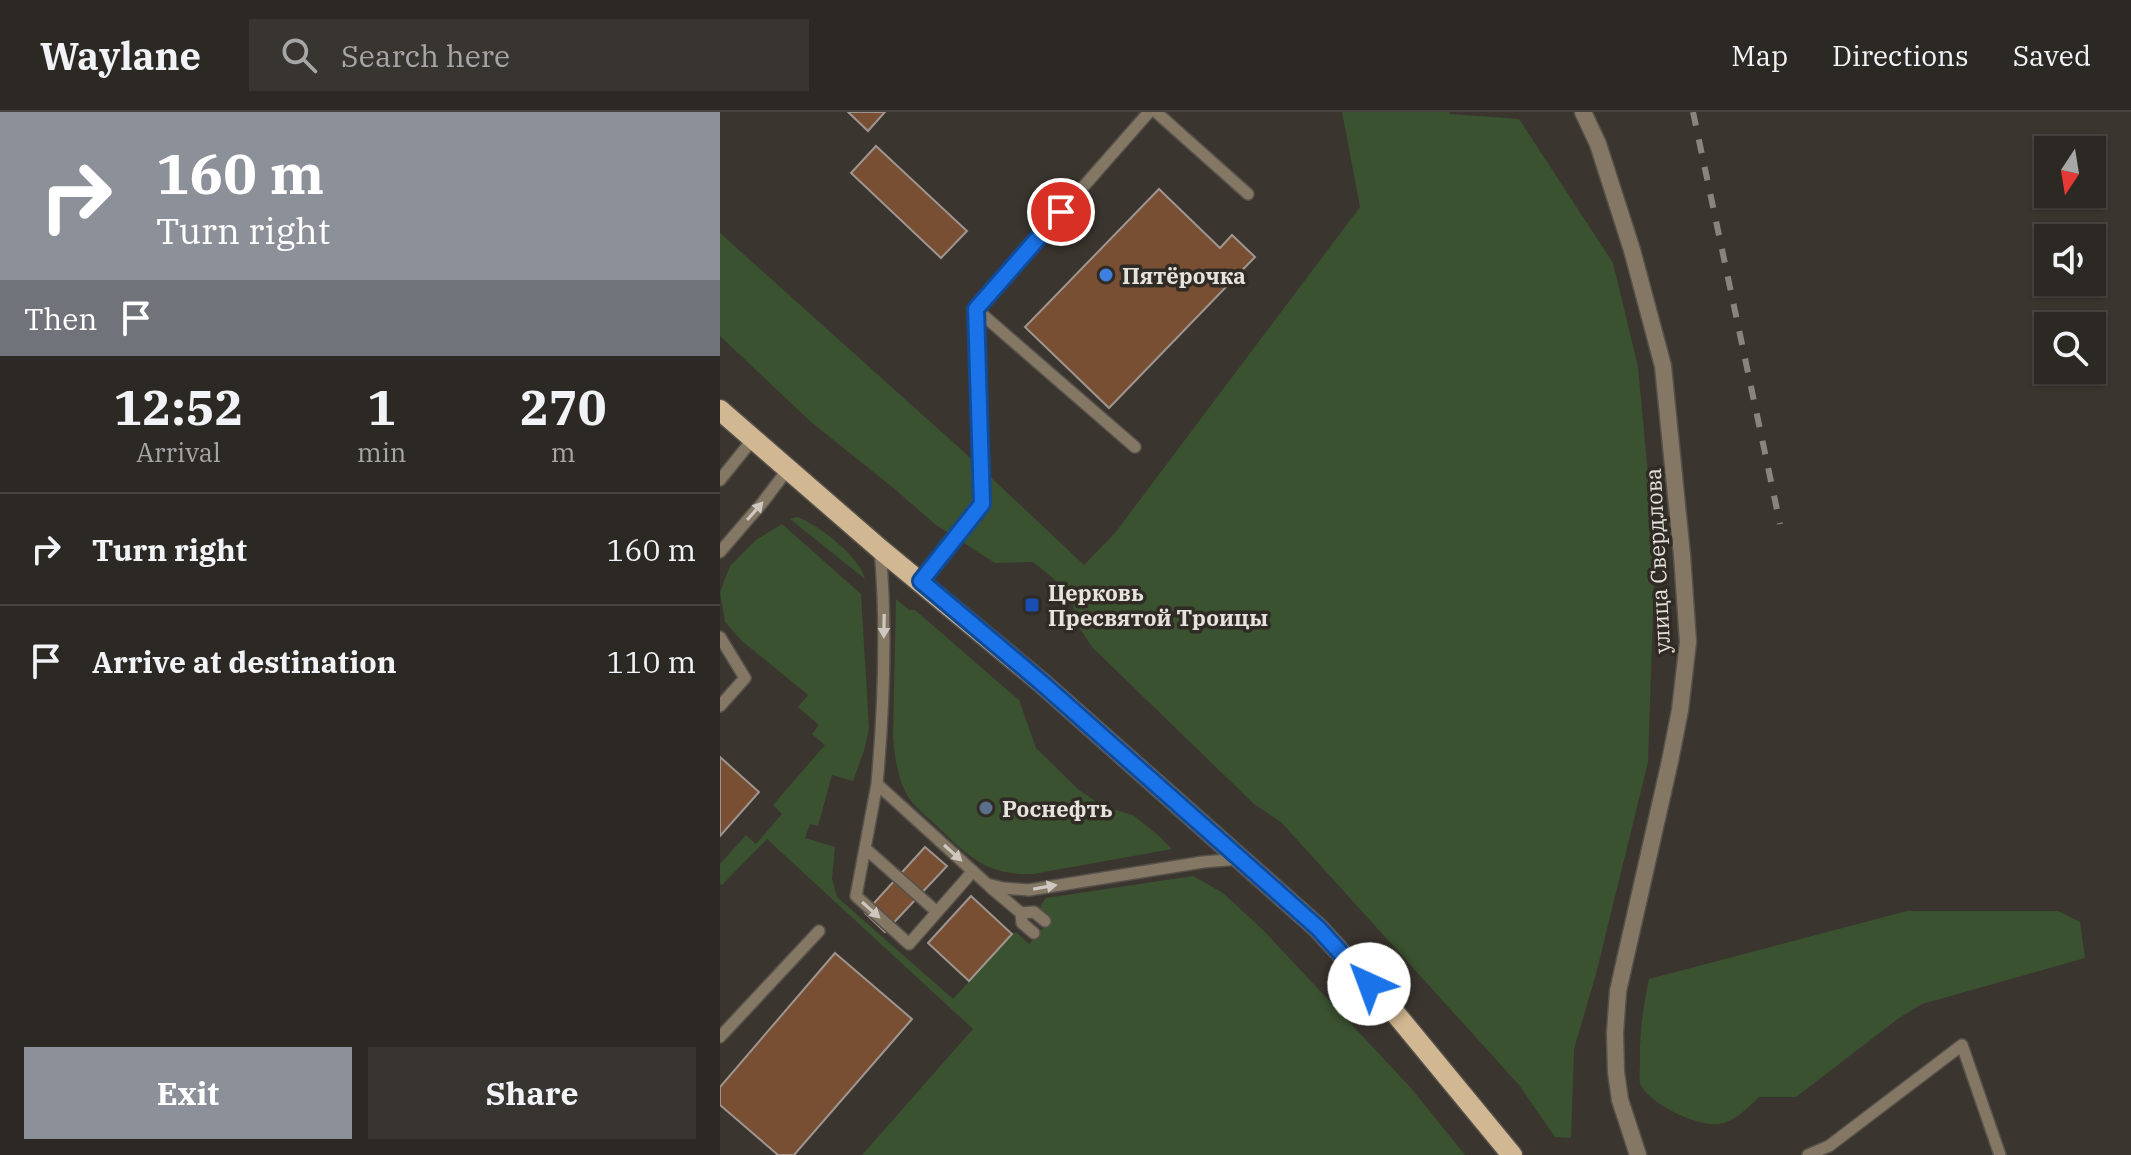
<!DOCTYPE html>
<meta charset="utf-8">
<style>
body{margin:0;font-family:"IBM Plex Serif",serif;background:#383430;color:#f1f3f6;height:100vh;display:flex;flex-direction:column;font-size:30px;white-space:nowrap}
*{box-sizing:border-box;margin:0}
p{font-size:26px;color:#a6a6a6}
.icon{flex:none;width:44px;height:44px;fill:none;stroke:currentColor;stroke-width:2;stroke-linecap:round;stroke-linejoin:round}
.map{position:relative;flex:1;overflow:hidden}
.panel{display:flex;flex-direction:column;background:#2c2823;width:720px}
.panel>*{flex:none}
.top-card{background:#8c9099;color:#fff;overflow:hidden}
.needle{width:52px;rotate:192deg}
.buttons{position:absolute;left:1314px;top:24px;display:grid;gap:16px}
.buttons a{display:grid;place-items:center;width:72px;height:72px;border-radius:0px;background:#2c2823;box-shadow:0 2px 6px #0004,0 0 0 2px #484441;font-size:40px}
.pin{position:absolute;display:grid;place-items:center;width:68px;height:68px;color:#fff;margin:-34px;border:4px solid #fff;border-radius:50%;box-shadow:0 2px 8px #0007}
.me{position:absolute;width:88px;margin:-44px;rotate:317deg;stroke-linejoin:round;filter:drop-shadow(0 0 6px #0008)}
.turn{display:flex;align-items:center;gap:28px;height:168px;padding:0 24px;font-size:36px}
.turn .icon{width:104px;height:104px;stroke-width:2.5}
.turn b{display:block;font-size:56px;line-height:68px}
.then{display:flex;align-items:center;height:76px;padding:0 24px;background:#0003;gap:16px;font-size:30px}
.eta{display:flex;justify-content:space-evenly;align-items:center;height:136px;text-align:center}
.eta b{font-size:48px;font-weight:800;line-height:56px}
.action{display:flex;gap:16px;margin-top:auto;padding:16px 24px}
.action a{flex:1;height:92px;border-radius:0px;background:#8c9099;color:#fff;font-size:32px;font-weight:800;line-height:92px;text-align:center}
.action a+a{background:#383430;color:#f1f3f6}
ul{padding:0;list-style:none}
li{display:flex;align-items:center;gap:24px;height:112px;padding:0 24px;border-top:2px solid #484441}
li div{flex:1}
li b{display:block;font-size:30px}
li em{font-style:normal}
header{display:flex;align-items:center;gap:48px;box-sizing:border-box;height:112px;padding:0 40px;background:#2c2823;border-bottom:2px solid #484441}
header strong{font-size:38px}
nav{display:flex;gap:44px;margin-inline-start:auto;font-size:28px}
.search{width:560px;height:72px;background:#383430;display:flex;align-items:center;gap:20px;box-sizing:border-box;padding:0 28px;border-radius:0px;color:#a6a6a6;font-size:30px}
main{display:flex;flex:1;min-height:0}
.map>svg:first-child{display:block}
.green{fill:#3b5230}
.building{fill:#794f34;stroke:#9f9590;stroke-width:2}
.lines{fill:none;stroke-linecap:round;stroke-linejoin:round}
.service-casing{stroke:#56514b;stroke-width:14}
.minor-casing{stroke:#56514b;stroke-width:19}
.primary-casing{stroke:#56514b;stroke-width:23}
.service{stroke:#847865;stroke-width:11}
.minor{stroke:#847865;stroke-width:16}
.primary{stroke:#d2b892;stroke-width:20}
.rail{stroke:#89847f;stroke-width:6;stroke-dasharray:14 14;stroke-linecap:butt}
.oneway{fill:#cec8c0}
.route-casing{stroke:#114b97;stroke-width:20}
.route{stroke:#1a73e8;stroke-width:14}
.shop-dot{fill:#3f7fe0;stroke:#312b25;stroke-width:3}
.transit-dot{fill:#1a4fb4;stroke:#312b25;stroke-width:3}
.service-dot{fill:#5c6f8a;stroke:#312b25;stroke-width:3}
.labels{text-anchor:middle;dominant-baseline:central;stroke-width:7;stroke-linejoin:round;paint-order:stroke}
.poi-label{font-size:22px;font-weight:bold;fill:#e6e3de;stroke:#312b25;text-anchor:start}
.street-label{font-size:22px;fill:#e6e3de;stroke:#312b25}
</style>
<header>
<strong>Waylane</strong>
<div class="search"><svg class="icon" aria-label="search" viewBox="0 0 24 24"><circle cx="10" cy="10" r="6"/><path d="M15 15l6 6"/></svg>Search here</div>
<nav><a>Map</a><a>Directions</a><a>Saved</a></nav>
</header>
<main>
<section class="panel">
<div class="top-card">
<div class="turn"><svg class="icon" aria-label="right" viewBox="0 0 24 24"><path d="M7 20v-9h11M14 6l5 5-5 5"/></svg><div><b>160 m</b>Turn right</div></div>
<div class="then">Then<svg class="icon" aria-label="arrive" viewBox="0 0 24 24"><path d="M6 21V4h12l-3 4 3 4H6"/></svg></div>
</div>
<div class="eta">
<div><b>12:52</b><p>Arrival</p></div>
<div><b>1</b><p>min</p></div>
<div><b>270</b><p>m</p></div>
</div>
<ul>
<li><svg class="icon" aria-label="right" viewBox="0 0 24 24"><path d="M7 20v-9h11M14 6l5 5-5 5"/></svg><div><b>Turn right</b></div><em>160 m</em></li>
<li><svg class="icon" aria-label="arrive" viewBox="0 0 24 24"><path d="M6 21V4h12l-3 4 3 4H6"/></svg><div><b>Arrive at destination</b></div><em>110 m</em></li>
</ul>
<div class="action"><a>Exit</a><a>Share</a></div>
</section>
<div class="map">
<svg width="1411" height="1043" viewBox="0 0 1411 1043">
<rect width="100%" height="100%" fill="#3b352f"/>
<path class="green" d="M622,0H729L730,2L799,7L893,151L918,255L935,437L928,650L876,862L854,937L851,1026L835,1025L799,973L562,711L534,692L372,535L355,509L353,493L333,466L313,450L275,451L216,413L171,374L91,310L0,224V121L245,341L364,453L395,421L640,95Z
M77,405C98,412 140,445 145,467L70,407Z
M62,412L141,482L149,617L144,639L133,669L112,663L98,714L90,712L85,726L115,735L112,767L117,785L233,887L292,822L296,820L309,832L331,807L321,799V793L326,786L473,764L503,781L543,818L691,976L745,1043H142L253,917L47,727L2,773L0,772V752L26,723L36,732L62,702L53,693L105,633L92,622L99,613L78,595L88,583L22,529L5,510L0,480L10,454L36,428Z
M176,487L189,498H195L299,588L316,636L358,677L382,694L413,703L439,724L452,737L313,762C266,764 247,743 216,713C207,705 196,696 189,686C178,669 175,646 173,626Z
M1187,799H1338L1360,810L1365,846L1202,892L1179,906L1076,985H1039C1028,995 1015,1010 999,1012C978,1015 928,992 920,971C919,966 920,958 920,953C919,923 923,896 929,867Z"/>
<path class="building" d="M128,0H165L148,19Z
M156,34L247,119L221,146L131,61Z
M439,77L500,136L512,123L535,145L389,296L305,215Z
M0,645L39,680L0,724Z
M205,735L227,754L165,820L145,801Z
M251,784L292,822L249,869L208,831Z
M115,841L192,907L74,1043H58L0,993V975Z"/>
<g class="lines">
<defs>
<path id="service" d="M436,0L528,82
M415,335L256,197L429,0
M0,368L33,327
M160,437C167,515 164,594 157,672L267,772L283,776L309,778L483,750L519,747
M0,440L43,390L68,357
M201,469L262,392L256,197
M0,525L25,566L0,594
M157,672L136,784L189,832L253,759
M146,737L217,800
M270,775L301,801L314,800L325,809
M301,801L302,811L314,821
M0,925L99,819
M1088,1043L1109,1034L1242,933L1280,1043"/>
<path id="minor" d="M863,0L878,32L912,138L943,254L962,443L968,530L960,598L950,649L898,879L895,921L896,960L900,988L918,1043"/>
<path id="primary" d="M0,298L160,437L323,572L598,816L666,890L792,1043"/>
</defs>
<use href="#service" class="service-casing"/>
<use href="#minor" class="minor-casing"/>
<use href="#primary" class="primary-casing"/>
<use href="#service" class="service"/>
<use href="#minor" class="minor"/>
<use href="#primary" class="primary"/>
<path class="rail" d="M973,0L1060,412"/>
</g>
<defs><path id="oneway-solid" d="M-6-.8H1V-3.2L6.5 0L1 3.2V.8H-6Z" transform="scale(2)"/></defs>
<g class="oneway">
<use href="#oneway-solid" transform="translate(35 399) rotate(-49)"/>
<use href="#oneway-solid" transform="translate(164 514) rotate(91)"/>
<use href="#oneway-solid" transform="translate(233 741) rotate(42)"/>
<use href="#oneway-solid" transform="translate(325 775) rotate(-10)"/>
<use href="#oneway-solid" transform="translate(151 798) rotate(42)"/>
</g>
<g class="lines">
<defs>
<path id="route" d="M341,100L256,197L262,392L201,469L323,572L598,816L649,872"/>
</defs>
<use href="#route" class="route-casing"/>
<use href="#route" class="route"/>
</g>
<circle class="shop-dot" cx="386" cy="163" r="8"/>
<rect class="transit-dot" x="304" y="485" width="16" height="16" rx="4"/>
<circle class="service-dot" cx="266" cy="696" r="8"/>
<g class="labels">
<g class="poi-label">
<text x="402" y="163">Пятёрочка</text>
<text x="328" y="480">Церковь<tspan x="328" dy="25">Пресвятой Троицы</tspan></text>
<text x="282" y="696">Роснефть</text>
</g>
<g class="street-label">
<text transform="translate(937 449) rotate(-93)">улица Свердлова</text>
</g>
</g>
</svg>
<div class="buttons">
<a><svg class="needle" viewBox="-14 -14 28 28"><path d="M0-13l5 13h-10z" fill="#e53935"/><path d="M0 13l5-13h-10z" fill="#a6a6a6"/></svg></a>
<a><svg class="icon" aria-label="sound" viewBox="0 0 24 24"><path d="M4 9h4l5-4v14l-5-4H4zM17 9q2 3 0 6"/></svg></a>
<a><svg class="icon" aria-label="search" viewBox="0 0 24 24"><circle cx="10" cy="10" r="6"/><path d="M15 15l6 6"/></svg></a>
</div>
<div class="pin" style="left:341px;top:100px;background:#d93025"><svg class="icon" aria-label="arrive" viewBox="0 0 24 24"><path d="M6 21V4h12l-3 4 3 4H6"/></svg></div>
<svg class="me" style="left:649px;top:872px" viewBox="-20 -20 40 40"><circle r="19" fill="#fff"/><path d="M0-13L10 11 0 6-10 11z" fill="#1a73e8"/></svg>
</div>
</main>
